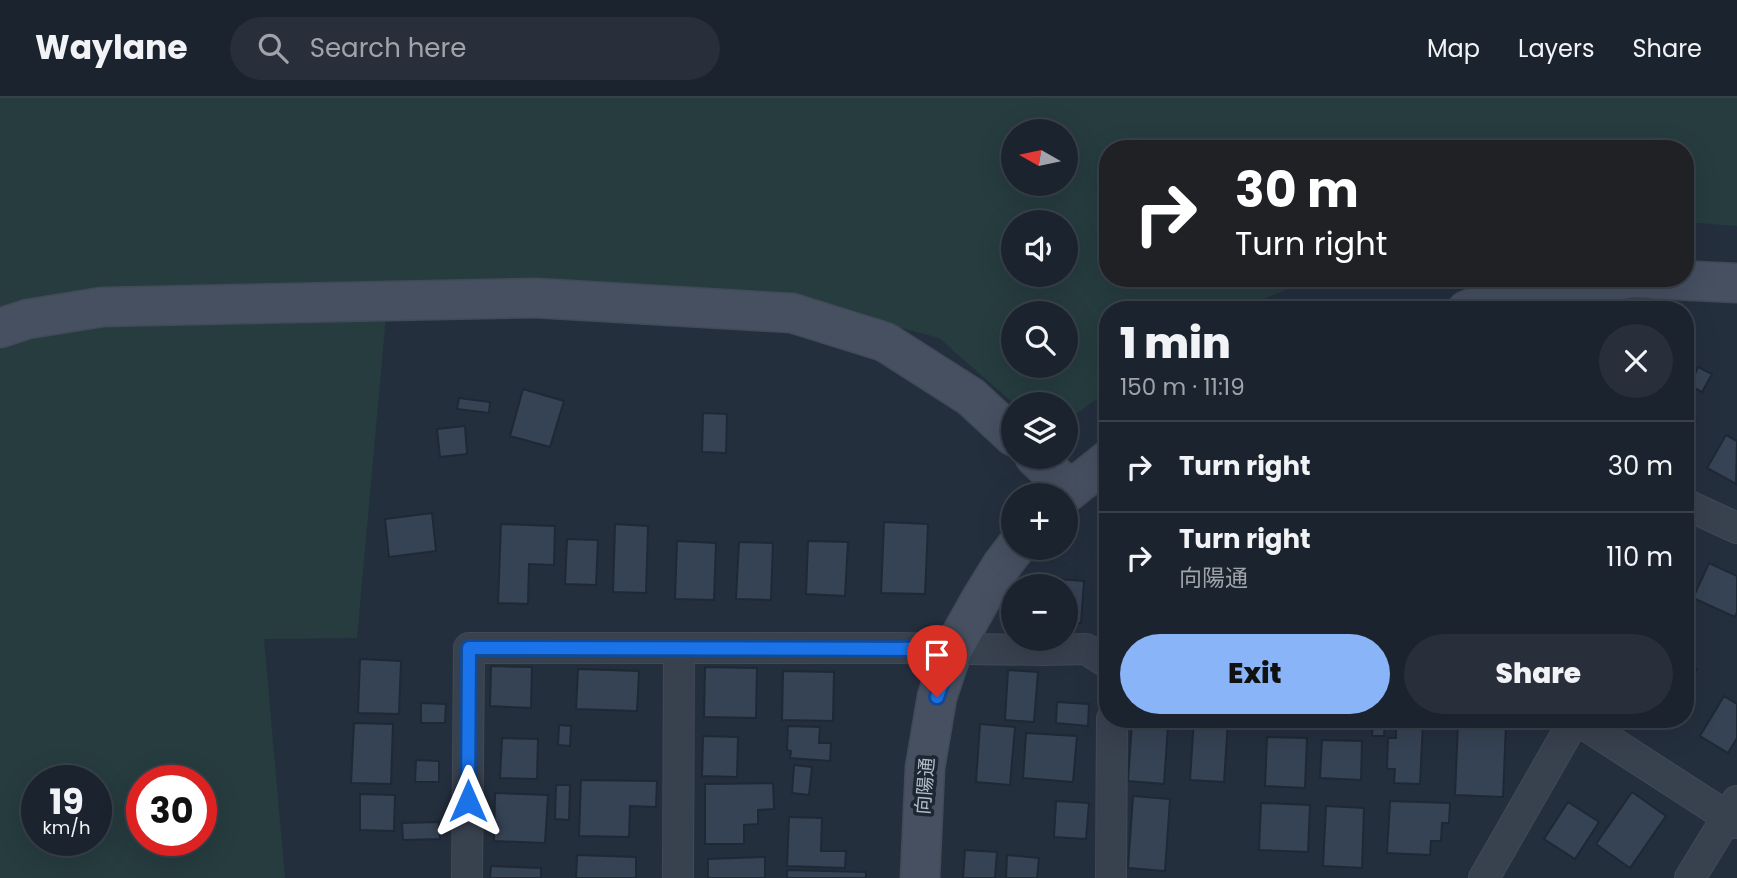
<!DOCTYPE html>
<meta charset="utf-8">
<style>
body{margin:0;font-family:Poppins,"Noto Sans JP",sans-serif;background:#282f3a;color:#f1f3f6;height:100vh;display:flex;flex-direction:column;font-size:26px;white-space:nowrap}
*{box-sizing:border-box;margin:0}
p{font-size:23px;color:#a0a4aa}
.icon{flex:none;width:38px;height:38px;fill:none;stroke:currentColor;stroke-width:2;stroke-linecap:round;stroke-linejoin:round}
.map{position:relative;flex:1;overflow:hidden}
.drawer{position:absolute;left:1099px;top:203px;width:595px;height:427px;display:flex;flex-direction:column;background:#1b232e;border-radius:28px;box-shadow:0 7px 28px #0002,0 0 0 2px #39404a}
.drawer>*{flex:none}
.hud{position:absolute;left:1099px;top:42px;width:595px;height:147px;border-radius:28px;box-shadow:0 7px 28px #0002,0 0 0 2px #39404a;background:#202124;color:#fff;overflow:hidden}
.needle{width:46px;rotate:279deg}
.fabs{position:absolute;left:1001px;top:21px;display:grid;gap:14px}
.fabs a{display:grid;place-items:center;width:77px;height:77px;border-radius:50%;background:#1b232e;box-shadow:0 7px 28px #0002,0 0 0 2px #39404a;font-size:35px}
.speed{position:absolute;left:21px;top:667px;display:flex;gap:14px;font-size:35px;font-weight:700;text-align:center}
.speed>*{display:grid;place-content:center;width:91px;height:91px;border-radius:50%;background:#1b232e;box-shadow:0 7px 28px #0002,0 0 0 2px #39404a;line-height:1}
.speed small{font-size:18px;font-weight:400}
.speed .limit{border:10px solid #d22;background:#fff;color:#111}
.pin{position:absolute;display:grid;place-items:center;width:60px;height:60px;color:#fff;margin:-72px -30px;border-radius:50% 50% 50% 0;rotate:-45deg;box-shadow:0 0 7px #0007}
.pin .icon{rotate:45deg}
.me{position:absolute;width:77px;margin:-38px;rotate:0deg;stroke-linejoin:round;filter:drop-shadow(0 0 5px #0008)}
.turn{display:flex;align-items:center;gap:24px;height:147px;padding:0 21px;font-size:32px}
.turn .icon{width:91px;height:91px;stroke-width:2.5}
.turn b{display:block;font-size:49px;line-height:60px}
.round{display:grid;place-items:center;flex:none;width:74px;height:74px;border-radius:37px;background:#282f3a}
.head{display:flex;align-items:center;justify-content:space-between;height:119px;padding:0 21px}
h1{font-size:42px;font-weight:800;line-height:52px}
.button{display:flex;gap:14px;margin-top:auto;padding:14px 21px}
.button a{flex:1;height:80px;border-radius:42px;background:#8ab4f8;color:#111;font-size:28px;font-weight:800;line-height:80px;text-align:center}
.button a+a{background:#282f3a;color:#f1f3f6}
ul{padding:0;list-style:none}
li{display:flex;align-items:center;gap:21px;height:91px;padding:0 21px;border-top:2px solid #39404a}
li div{flex:1}
li b{display:block;font-size:26px}
li em{font-style:normal}
header{display:flex;align-items:center;gap:42px;box-sizing:border-box;height:98px;padding:0 35px;background:#1b232e;border-bottom:2px solid #39404a}
header strong{font-size:33px}
nav{display:flex;gap:38px;margin-inline-start:auto;font-size:24px}
.search{width:490px;height:63px;background:#282f3a;display:flex;align-items:center;gap:18px;box-sizing:border-box;padding:0 24px;border-radius:38px;color:#a0a4aa;font-size:26px}
.map>svg:first-child{display:block}
.green{fill:#263c3f;fill-rule:evenodd}
.building{fill:#364354;stroke:#1f2835;stroke-width:2}
.lines{fill:none;stroke-linecap:round;stroke-linejoin:round}
.street-casing{stroke:#414a57;stroke-width:32}
.secondary-casing{stroke:#414a57;stroke-width:41}
.street{stroke:#38414e;stroke-width:30}
.secondary{stroke:#465061;stroke-width:38}
.route-casing{stroke:#114b97;stroke-width:18}
.route{stroke:#1a73e8;stroke-width:12}
.labels{text-anchor:middle;dominant-baseline:central;stroke-width:7;stroke-linejoin:round;paint-order:stroke}
.street-label{font-size:19px;fill:#b4bcc9;stroke:#1d2633}
</style>
<header>
<strong>Waylane</strong>
<div class="search"><svg class="icon" aria-label="search" viewBox="0 0 24 24"><circle cx="10" cy="10" r="6"/><path d="M15 15l6 6"/></svg>Search here</div>
<nav><a>Map</a><a>Layers</a><a>Share</a></nav>
</header>
<div class="map">
<svg width="1737" height="780" viewBox="0 0 1737 780">
<rect width="100%" height="100%" fill="#242f3e"/>
<path class="green" d="M0,0H1737V128L1685,124V51H1108V180H1316L1235,212H1108V293L1066,323V306H1014L939,240L758,192L389,185L357,540L264,541L285,780H0ZM1013,33H1066V86H1013ZM1013,124H1066V177H1013ZM1013,215H1066V268H1013ZM37,682H96V742H37ZM142,682H201V742H142Z"/>
<path class="building" d="M1685,233L1695,234L1687,282L1685,281Z
M1698,269L1712,276L1702,294L1690,287Z
M523,291L564,303L550,349L510,338Z
M459,300L490,304L489,315L457,311Z
M703,315L727,316L726,355L702,354Z
M1685,318L1696,323L1685,345Z
M465,328L467,356L440,359L437,331Z
M1726,337L1737,343L1736,386L1707,370Z
M432,415L436,453L389,459L385,421Z
M884,424L928,426L925,496L881,495Z
M501,426L555,428L554,467L529,466L528,506L498,505Z
M615,426L648,428L646,495L613,494Z
M567,441L598,442L596,487L565,486Z
M677,443L716,445L714,502L675,501Z
M808,443L848,444L845,498L806,496Z
M739,444L773,445L771,502L736,501Z
M1709,465L1737,478V514L1735,519L1693,500Z
M1045,480L1084,483L1081,525L1066,524V488H1045Z
M360,561L401,563L399,616L358,615Z
M1685,564L1697,571L1685,593Z
M491,568L532,569L531,610L490,608Z
M705,569L757,570L756,620L704,619Z
M578,571L639,573L637,613L576,611Z
M1008,572L1038,574L1034,624L1005,622Z
M783,573L834,574L833,623L782,622Z
M1724,598L1737,606V640L1728,655L1700,638Z
M1057,604L1089,606L1088,628L1056,625Z
M421,605L446,606L445,625H421Z
M1194,621L1228,623L1224,684L1190,682Z
M1373,621L1385,622L1384,638H1372Z
M1396,623L1423,624L1420,686L1394,685L1395,671H1387L1388,640H1396Z
M354,625L393,626L391,686L351,685Z
M1132,625L1168,628L1164,686L1128,683Z
M1458,625L1506,627L1503,699L1455,697Z
M980,626L1015,629L1010,687L976,684Z
M559,627L571,628L570,648L558,647Z
M788,628L820,629L819,645H831L830,663L790,660L791,653L787,652Z
M1026,635L1077,638L1073,684L1023,680Z
M703,638L738,639L737,679L702,678Z
M1267,639L1307,640L1305,690L1265,688Z
M502,640L538,641L537,681L500,680Z
M1322,642L1362,643L1361,682L1320,680Z
M416,662L439,663V684H415Z
M794,667L812,669L809,697L792,695Z
M581,682L657,683L656,709L630,708L629,739L579,738Z
M773,685L774,711L758,712V726L744,727V746H705V686Z
M556,687H570L569,722L555,721Z
M1632,694L1666,718L1630,770L1596,746Z
M495,695L548,697L545,745L494,743Z
M360,696L395,697L394,733L360,732Z
M1133,698L1170,701L1165,773L1128,770Z
M1056,703L1089,705L1086,741L1054,739Z
M1390,703L1450,705L1449,725H1442L1441,743H1431L1430,757L1387,755Z
M1568,704L1599,724L1575,761L1544,741Z
M1261,705L1310,707L1308,754L1259,752Z
M1326,708L1364,710L1362,770L1323,768Z
M789,719L822,720L821,753H846L845,770L787,768Z
M439,724L440,741L403,742L402,725Z
M965,752L997,754L995,780H963Z
M577,757L636,759V780H576Z
M1007,757L1039,760L1037,780H1006Z
M765,759V780H708V761Z
M491,768L541,770V780H490Z
M787,772L866,774V780H787Z"/>
<g class="lines">
<defs>
<path id="street" d="M1634,180L1636,212
M1685,406L1737,430
M1576,621L1737,725
M467,780L469,550H898L1044,552L1086,551L1108,565
M678,780L679,550
M1111,780L1112,621
M1484,780L1575,621
M1690,780L1737,703"/>
<path id="secondary" d="M1467,212L1484,206L1534,196L1634,180L1737,185
M0,230L28,221L102,209L536,200L792,215L885,244L971,299L1013,338
M1035,359L1070,392
M1064,397L1108,362
M920,780L925,670L937,599L953,551L981,501L1002,467L1015,450"/>
</defs>
<use href="#street" class="street-casing"/>
<use href="#secondary" class="secondary-casing"/>
<use href="#street" class="street"/>
<use href="#secondary" class="secondary"/>
</g>
<g class="lines">
<defs>
<path id="route" d="M468,703L469,550L953,551L937,599"/>
</defs>
<use href="#route" class="route-casing"/>
<use href="#route" class="route"/>
</g>
<g class="labels">
<g class="street-label">
<text transform="translate(925 688) rotate(-85)">向陽通</text>
</g>
</g>
</svg>
<div class="fabs">
<a><svg class="needle" viewBox="-14 -14 28 28"><path d="M0-13l5 13h-10z" fill="#e53935"/><path d="M0 13l5-13h-10z" fill="#a0a4aa"/></svg></a>
<a><svg class="icon" aria-label="sound" viewBox="0 0 24 24"><path d="M4 9h4l5-4v14l-5-4H4zM17 9q2 3 0 6"/></svg></a>
<a><svg class="icon" aria-label="search" viewBox="0 0 24 24"><circle cx="10" cy="10" r="6"/><path d="M15 15l6 6"/></svg></a>
<a><svg class="icon" aria-label="layers" viewBox="0 0 24 24"><path d="M12 4l9 5-9 5-9-5zM3 14l9 5 9-5"/></svg></a>
<a>+</a>
<a>−</a>
</div>
<div class="speed"><div>19<small>km/h</small></div><div class="limit">30</div></div>
<div class="pin" style="left:937px;top:599px;background:#d93025"><svg class="icon" aria-label="arrive" viewBox="0 0 24 24"><path d="M6 21V4h12l-3 4 3 4H6"/></svg></div>
<svg class="me" style="left:468px;top:703px" viewBox="-20 -20 40 40"><path d="M0-17L14 15 0 8-14 15z" fill="#1a73e8" stroke="#fff" stroke-width="4"/></svg>
<div class="hud">
<div class="turn"><svg class="icon" aria-label="right" viewBox="0 0 24 24"><path d="M7 20v-9h11M14 6l5 5-5 5"/></svg><div><b>30 m</b>Turn right</div></div>
</div>
<section class="drawer">
<div class="head"><div><h1>1 min</h1><p>150 m · 11:19</p></div><a class="round"><svg class="icon" aria-label="close" viewBox="0 0 24 24"><path d="M6 6l12 12M18 6L6 18"/></svg></a></div>
<ul>
<li><svg class="icon" aria-label="right" viewBox="0 0 24 24"><path d="M7 20v-9h11M14 6l5 5-5 5"/></svg><div><b>Turn right</b></div><em>30 m</em></li>
<li><svg class="icon" aria-label="right" viewBox="0 0 24 24"><path d="M7 20v-9h11M14 6l5 5-5 5"/></svg><div><b>Turn right</b><p>向陽通</p></div><em>110 m</em></li>
</ul>
<div class="button"><a>Exit</a><a>Share</a></div>
</section>
</div>
